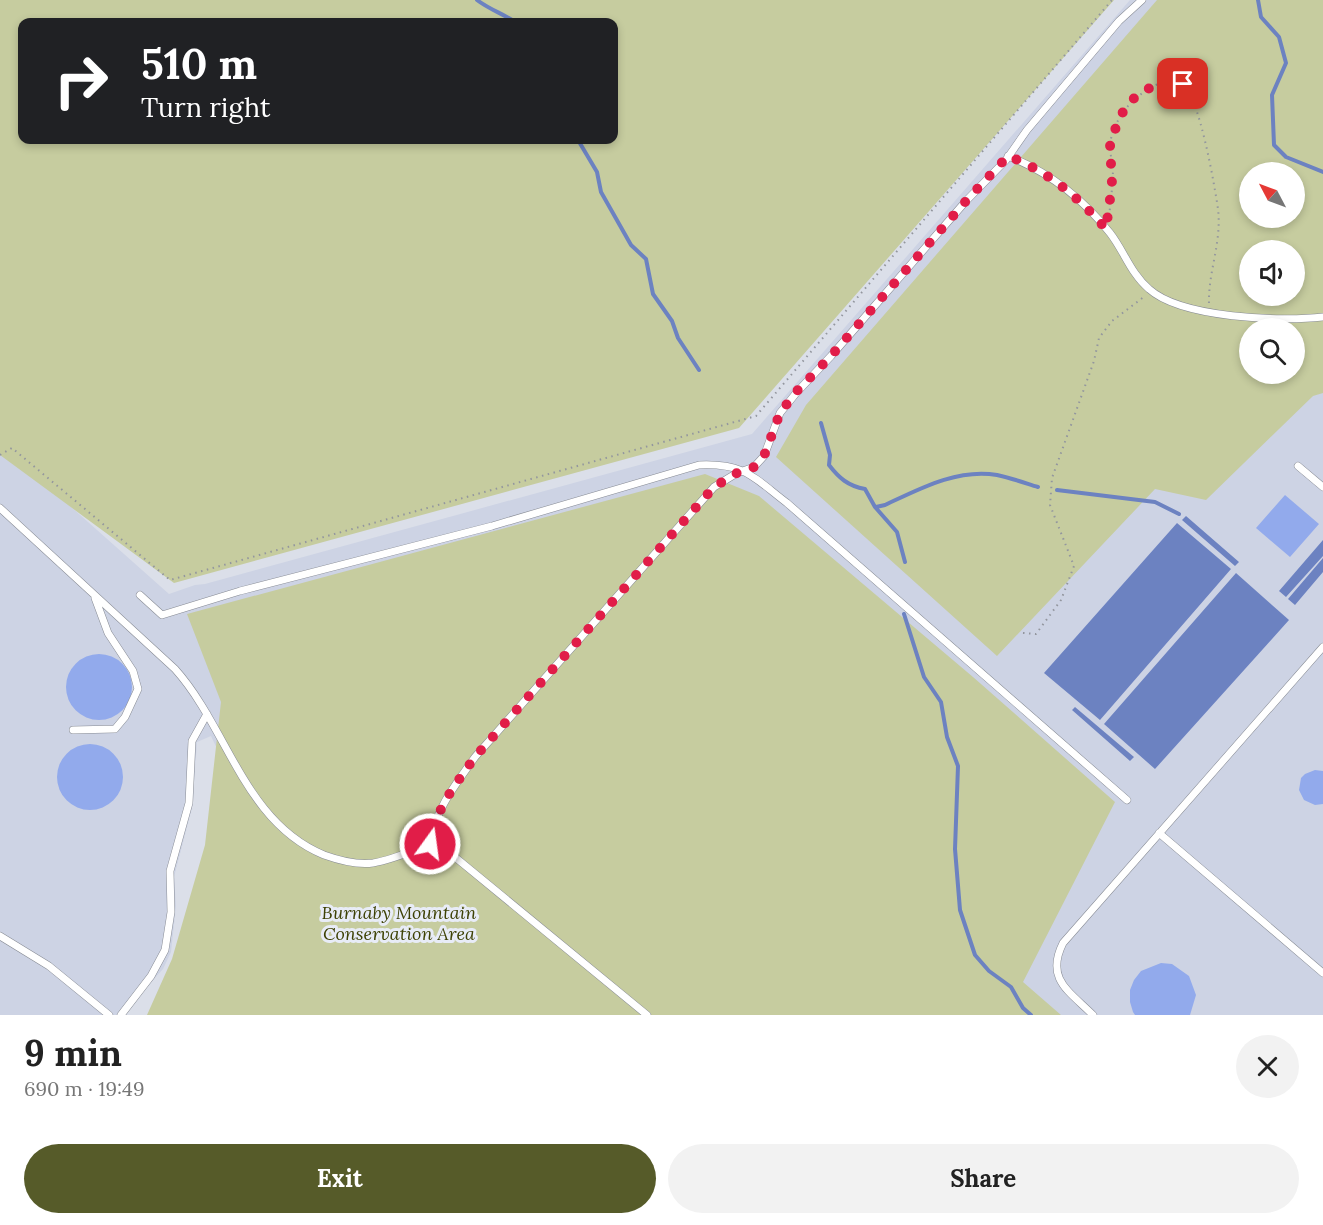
<!DOCTYPE html>
<meta charset="utf-8">
<style>
body{margin:0;font-family:Lora,serif;background:#f2f2f2;color:#222;height:100vh;display:flex;flex-direction:column;font-size:22px;white-space:nowrap}
*{box-sizing:border-box;margin:0}
p{font-size:20px;color:#767676}
.icon{flex:none;width:33px;height:33px;fill:none;stroke:currentColor;stroke-width:2;stroke-linecap:round;stroke-linejoin:round}
.map{position:relative;height:1015px;overflow:hidden}
.panel{display:flex;flex-direction:column;background:#fff;flex:1}
.panel>*{flex:none}
.top-card{position:absolute;left:18px;top:18px;width:600px;height:126px;border-radius:12px;box-shadow:0 3px 9px #0003;background:#202124;color:#fff;overflow:hidden}
.needle{width:39px;rotate:311deg}
.buttons{position:absolute;left:1239px;top:162px;display:grid;gap:12px}
.buttons a{display:grid;place-items:center;width:66px;height:66px;border-radius:50%;background:#fff;box-shadow:0 3px 9px #0003;font-size:30px}
.pin{position:absolute;display:grid;place-items:center;width:51px;height:51px;color:#fff;margin:-26px;border-radius:12px;box-shadow:0 3px 9px #0006}
.me{position:absolute;width:66px;margin:-33px;rotate:14deg;stroke-linejoin:round;filter:drop-shadow(0 0 4px #0008)}
.turn{display:flex;align-items:center;gap:21px;height:126px;padding:0 24px;font-size:27px}
.turn .icon{width:78px;height:78px;stroke-width:2.5}
.turn b{display:block;font-size:42px;line-height:51px}
.round{display:grid;place-items:center;flex:none;width:63px;height:63px;border-radius:32px;background:#f2f2f2}
.overview{display:flex;align-items:center;justify-content:space-between;height:102px;padding:0 24px}
h1{font-size:36px;font-weight:700;line-height:45px}
.button{display:flex;gap:12px;margin-top:auto;padding:12px 24px}
.button a{flex:1;height:69px;border-radius:36px;background:#565b29;color:#fff;font-size:24px;font-weight:700;line-height:69px;text-align:center}
.button a+a{background:#f2f2f2;color:#222}
.map>svg:first-child{display:block}
.built{fill:#cdd3e4;fill-rule:evenodd}
.green{fill:#c6cc9f;fill-rule:evenodd}
.water{fill:#6c82c1}
.lines{fill:none;stroke-linecap:round;stroke-linejoin:round}
.stream{stroke:#6c82c1;stroke-width:4}
.building{fill:#92aaec}
.lane-casing{stroke:#878b94;stroke-width:8}
.path{stroke:#93969e;stroke-width:2;stroke-dasharray:1.5 4.5;stroke-linecap:butt}
.lane{stroke:#fff;stroke-width:7}
.route{stroke:#e11d48;stroke-width:10;stroke-dasharray:0 18}
.labels{text-anchor:middle;dominant-baseline:central;stroke-width:6;stroke-linejoin:round;paint-order:stroke}
.park-label{font-size:18px;font-style:italic;fill:#3d4104;stroke:#e8ecf7}
</style>
<div class="map">
<svg width="1323" height="1015" viewBox="0 0 1323 1015">
<rect width="100%" height="100%" fill="#dbdfe9"/>
<path class="built" d="M1130,0H1323V1015H642L220,755L211,736L197,742L192,808L174,877L176,906L171,952L163,969L137,998L126,1015H0V453L34,474L169,594L195,585L205,584L752,434ZM1250,172H1294V218H1250ZM1250,250H1294V296H1250ZM1250,328H1294V374H1250Z"/>
<path class="green" d="M0,0H1114L739,428L174,583L0,455ZM614,22V140H22V22Z
M1157,0H1323V393L1313,396L1206,500L1155,489L997,656L776,457L806,405ZM1250,172H1294V218H1250ZM1250,250H1294V296H1250ZM1250,328H1294V374H1250Z
M705,474L759,496L973,677L1115,802L1023,982L1061,1015H147L172,959L205,845L221,702L187,614Z"/>
<path class="water" d="M1186,516L1239,562L1235,566L1182,520Z
M1177,523L1231,569L1100,720L1044,673Z
M1323,540V556L1286,597L1279,591Z
M1323,558V572L1295,605L1288,599Z
M1236,573L1289,620L1155,769L1104,724Z
M1075,707L1134,757L1130,761L1072,710Z"/>
<g class="lines">
<path class="stream" d="M477,0C490,10 502,13 515,22
M1258,0L1261,17L1279,37L1286,63L1272,95L1274,145L1286,157L1323,172
M578,140L597,172L601,192L631,245L646,259L653,294L672,321L678,338L699,370
M821,423L830,455L829,465C839,478 848,486 865,489L875,507L897,532L905,562
M1057,490L1155,502L1179,514
M876,507L885,505C919,489 958,468 997,475C1011,478 1025,483 1038,487
M904,614L924,677L941,702L947,737L958,766L955,849L960,910L975,955L989,971L1011,987L1023,1008L1031,1015"/>
</g>
<path class="building" d="M1285,495L1319,524L1290,557L1256,528Z
M66 687a33 33 0 1 1 66 0a33 33 0 1 1-66 0Z
M57 777a33 33 0 1 1 66 0a33 33 0 1 1-66 0Z
M1315,770L1323,771V804L1315,805L1304,800L1299,790L1301,778L1305,774Z
M1161,963L1172,964L1189,976L1196,995L1190,1015H1135L1133,1012L1130,1002V990L1134,980L1141,971Z"/>
<g class="lines">
<defs>
<path id="lane" d="M1008,156C1049,172 1083,199 1110,233C1124,251 1131,274 1149,289C1181,318 1281,322 1323,317
M1298,466L1323,487
M0,508L175,669C228,728 244,822 324,855C338,860 358,865 373,863C392,860 412,851 430,844L450,853L647,1015
M140,595L162,615L240,591L492,526L699,465C745,463 753,477 787,503L1127,800
M73,730L115,729L125,717L138,689L133,671L108,633L95,598
M1159,833L1323,973
M430,844C436,808 454,787 475,757L714,487L737,473L754,467L764,456L780,413L797,392L831,356L966,201L1006,160L1027,130L1119,21L1142,0
M0,936L49,966L109,1015
M121,1015L151,976L165,950L171,912L170,871L189,803L192,741L207,714
M1093,1015C1069,991 1045,979 1063,943L1323,647"/>
</defs>
<use href="#lane" class="lane-casing"/>
<path class="path" d="M1109,216C1111,200 1113,183 1113,167C1112,159 1109,151 1110,144C1113,123 1127,103 1144,92C1154,85 1169,77 1182,84C1199,93 1215,188 1218,209C1222,242 1208,272 1209,304
M0,455L12,448L170,580L756,416L1112,0
M1023,633L1036,634L1061,600L1074,566L1050,505L1052,478L1094,361L1099,338L1112,321L1145,296"/>
<use href="#lane" class="lane"/>
</g>
<g class="lines">
<path class="route" d="M430,844C436,808 454,787 475,757L714,487L737,473L754,467L764,456L780,413L796,392L831,356L966,201L1008,156C1049,172 1078,197 1106,229L1112,184L1110,144L1120,116L1133,99L1151,87L1168,81L1183,84"/>
</g>
<g class="labels">
<g class="park-label">
<text x="399" y="912">Burnaby Mountain<tspan x="399" dy="21">Conservation Area</tspan></text>
</g>
</g>
</svg>
<div class="buttons">
<a><svg class="needle" viewBox="-14 -14 28 28"><path d="M0-13l5 13h-10z" fill="#e53935"/><path d="M0 13l5-13h-10z" fill="#767676"/></svg></a>
<a><svg class="icon" aria-label="sound" viewBox="0 0 24 24"><path d="M4 9h4l5-4v14l-5-4H4zM17 9q2 3 0 6"/></svg></a>
<a><svg class="icon" aria-label="search" viewBox="0 0 24 24"><circle cx="10" cy="10" r="6"/><path d="M15 15l6 6"/></svg></a>
</div>
<div class="pin" style="left:1183px;top:84px;background:#d93025"><svg class="icon" aria-label="arrive" viewBox="0 0 24 24"><path d="M6 21V4h12l-3 4 3 4H6"/></svg></div>
<svg class="me" style="left:430px;top:844px" viewBox="-20 -20 40 40"><circle r="17" fill="#e11d48" stroke="#fff" stroke-width="3"/><path d="M0-11L8 9 0 5-8 9z" fill="#fff"/></svg>
<div class="top-card">
<div class="turn"><svg class="icon" aria-label="right" viewBox="0 0 24 24"><path d="M7 20v-9h11M14 6l5 5-5 5"/></svg><div><b>510 m</b>Turn right</div></div>
</div>
</div>
<section class="panel">
<div class="overview"><div><h1>9 min</h1><p>690 m · 19:49</p></div><a class="round"><svg class="icon" aria-label="close" viewBox="0 0 24 24"><path d="M6 6l12 12M18 6L6 18"/></svg></a></div>
<div class="button"><a>Exit</a><a>Share</a></div>
</section>
